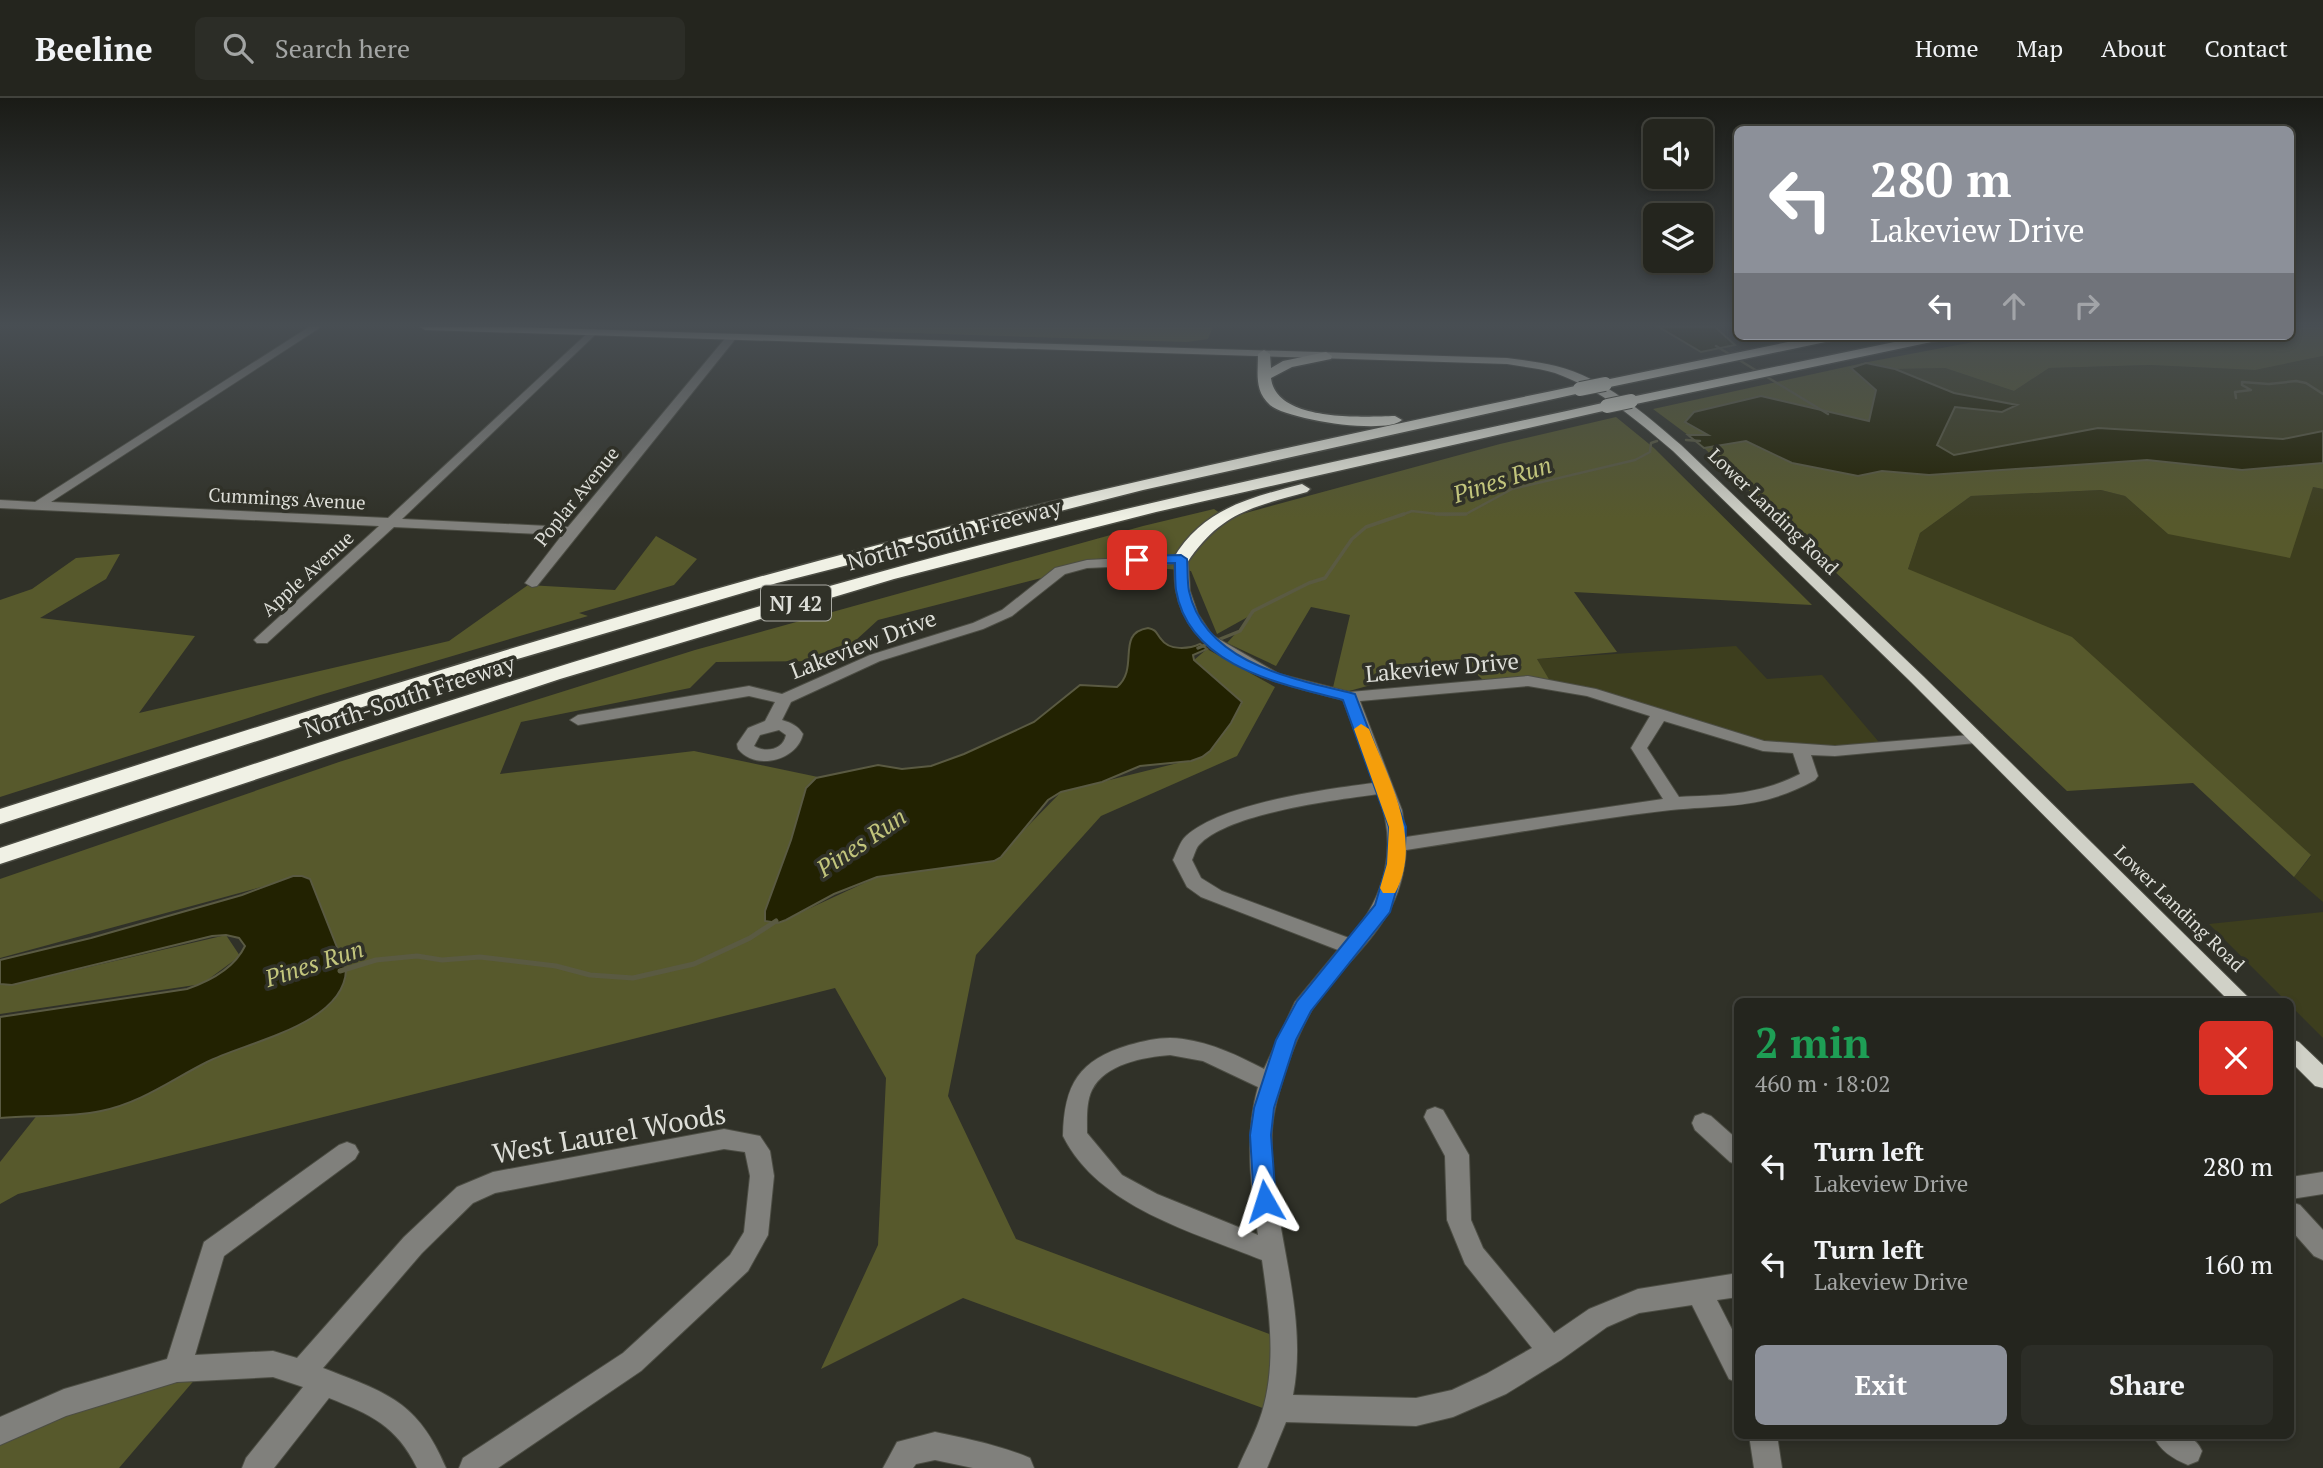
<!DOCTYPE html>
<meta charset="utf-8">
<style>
body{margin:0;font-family:"PT Serif",serif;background:#2c2d27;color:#f1f3f6;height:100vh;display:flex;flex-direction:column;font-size:26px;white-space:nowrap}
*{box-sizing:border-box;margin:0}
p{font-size:23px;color:#a3a5a4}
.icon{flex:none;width:38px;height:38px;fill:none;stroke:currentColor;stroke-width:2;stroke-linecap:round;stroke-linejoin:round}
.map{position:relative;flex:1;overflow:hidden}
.panel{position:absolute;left:1734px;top:900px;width:560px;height:441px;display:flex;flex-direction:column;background:#24251e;border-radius:10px;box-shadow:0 4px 10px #0003,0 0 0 2px #41423c}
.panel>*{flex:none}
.banner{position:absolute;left:1734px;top:28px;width:560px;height:214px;border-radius:10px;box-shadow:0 4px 10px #0003,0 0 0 2px #41423c;background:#8c9099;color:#fff;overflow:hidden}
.controls{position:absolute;left:1643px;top:21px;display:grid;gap:14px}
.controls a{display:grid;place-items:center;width:70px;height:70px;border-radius:10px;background:#24251e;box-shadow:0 4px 10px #0003,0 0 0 2px #41423c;font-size:35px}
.pin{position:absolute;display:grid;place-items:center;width:60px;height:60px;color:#fff;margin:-30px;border-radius:14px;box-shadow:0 4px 10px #0006}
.me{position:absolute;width:77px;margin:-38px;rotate:354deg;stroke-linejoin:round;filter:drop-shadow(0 0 5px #0008)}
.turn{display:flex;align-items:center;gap:24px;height:147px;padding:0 21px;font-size:32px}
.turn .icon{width:91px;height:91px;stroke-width:2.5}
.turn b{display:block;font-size:49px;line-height:60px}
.lanes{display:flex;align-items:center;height:66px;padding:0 21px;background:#0003;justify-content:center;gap:35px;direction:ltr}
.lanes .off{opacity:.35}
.round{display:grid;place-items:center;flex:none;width:74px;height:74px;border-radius:10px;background:#2c2d27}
.head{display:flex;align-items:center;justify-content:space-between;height:119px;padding:0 21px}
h1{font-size:42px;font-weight:700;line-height:52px;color:#1e9e55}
.cta{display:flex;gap:14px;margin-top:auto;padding:14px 21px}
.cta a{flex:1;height:80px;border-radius:10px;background:#8c9099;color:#fff;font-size:28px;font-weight:700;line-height:80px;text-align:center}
.cta a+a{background:#2c2d27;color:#f1f3f6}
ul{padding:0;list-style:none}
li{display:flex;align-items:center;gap:21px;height:98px;padding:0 21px}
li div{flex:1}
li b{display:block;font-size:26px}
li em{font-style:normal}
header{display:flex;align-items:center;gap:42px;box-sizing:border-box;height:98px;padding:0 35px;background:#24251e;border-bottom:2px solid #41423c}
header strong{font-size:33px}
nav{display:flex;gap:38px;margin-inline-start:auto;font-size:24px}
.search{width:490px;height:63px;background:#2c2d27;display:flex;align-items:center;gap:18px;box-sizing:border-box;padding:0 24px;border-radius:10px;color:#a3a5a4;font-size:26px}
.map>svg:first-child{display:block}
.green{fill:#3d3e1e}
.forest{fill:#57592c}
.water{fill:#222201;stroke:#5a5a42;stroke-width:2}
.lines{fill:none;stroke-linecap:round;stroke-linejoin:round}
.stream-far2{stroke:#5a5a42;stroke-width:2.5}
.stream-far1{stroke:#5a5a42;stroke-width:3.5}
.stream{stroke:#5a5a42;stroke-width:5}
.minor-casing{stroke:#4c4d44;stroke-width:2}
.major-casing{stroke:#4c4d44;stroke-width:2}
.highway-casing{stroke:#4c4d44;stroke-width:3}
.minor{fill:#80807c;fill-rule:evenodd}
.major{fill:#d0d1c7;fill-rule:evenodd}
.highway{fill:#f0f1e5;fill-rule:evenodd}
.highway-bridge-casing{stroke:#4c4d44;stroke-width:16;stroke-linecap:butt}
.highway-bridge{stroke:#f0f1e5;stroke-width:14}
.route{fill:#1a73e8;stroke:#114b97;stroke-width:2}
.slow{fill:#f59e0b}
.labels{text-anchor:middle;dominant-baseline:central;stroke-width:7;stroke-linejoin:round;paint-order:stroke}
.far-street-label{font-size:19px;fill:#ddded8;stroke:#303128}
.shield{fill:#303128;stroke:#a9aaa3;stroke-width:2}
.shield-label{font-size:21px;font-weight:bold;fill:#ddded8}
.street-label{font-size:23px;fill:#ddded8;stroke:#303128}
.water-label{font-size:24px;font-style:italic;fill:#c2c57c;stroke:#303128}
.near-street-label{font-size:28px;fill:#ddded8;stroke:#303128}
</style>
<header>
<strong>Beeline</strong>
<div class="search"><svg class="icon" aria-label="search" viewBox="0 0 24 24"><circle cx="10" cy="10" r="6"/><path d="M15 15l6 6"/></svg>Search here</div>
<nav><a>Home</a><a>Map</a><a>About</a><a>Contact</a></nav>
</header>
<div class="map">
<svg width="2323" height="1370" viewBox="0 0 2323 1370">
<rect width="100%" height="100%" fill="#303128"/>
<path class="green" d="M2323,258V333L2283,341L2098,330L1954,357L1937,347L1955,309L2002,314L2016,307L1954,295L1895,271L1945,270L2014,293L2049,270L2150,267L2254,272Z
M2313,389L2323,391V804L2294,779L2311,758L1908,471L1920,435L1971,398L2101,392L2125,398L2168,436Z
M1736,548L1767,581L1822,577L1878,643L1876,650L1763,648L1552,587L1537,561Z
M2323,814V940L2291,908V903H2286L2209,826Z"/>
<path class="forest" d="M840,229H1213L1208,241L1187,244L882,234Z
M2291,229H2323V258L2255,272L2150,267L2049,270L2014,293L1945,270L1895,271L1866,265L1851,270L1877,292L1869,323L1761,298L1710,338L1688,337L1653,311L1868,264L2005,238H2291Z
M1616,319L1654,350L1812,507L1574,494L1617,554L1537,561L1553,588L1484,583L1462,562L1331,598L1350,517L1311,509L1276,568L1227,545L1253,516L1217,536L1191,473L1100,465L878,522L833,563L716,564L690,590L521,624L500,676L694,653L818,679L778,825L877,779L994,763L1061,694L1202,659L1242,606L1194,562L1207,551L1275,589L1237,658L1101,718L976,857L948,998L1016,1141L1277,1239L1268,1312L963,1200L821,1271L878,1147L886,980L835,890L18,1096L0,1106V1064L38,1016L88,1015L335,901L302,778L0,860V781L339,664L695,552L1143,428L1214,411L1227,420L1500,346Z
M1746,343L1792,365L1858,378L1882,373L1929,377L2147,362L2242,372L2323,365V391L2313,389L2290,460L2168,436L2125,398L2101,392L1971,398L1920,435L1908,471L2072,539L2311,757L2294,779L2193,685L2067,693L1704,350Z
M656,438L697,461L674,487L579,515L588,518L317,598L0,699V502L32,491L76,460L120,456L106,481L40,520L195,538L139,615L449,543L528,487L615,492Z
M226,837L240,858L202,886L0,916V886L12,887Z
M203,1272L119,1370H0V1345L25,1325Z"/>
<path class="water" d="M1659,229H1715L1735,247L1701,254Z
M1866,265L1895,271L1954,295L2017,307L2002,314L1955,309L1937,347L1954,357L2098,330L2283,341L2323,333V365L2242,372L2147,362L1929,377L1882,373L1858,378L1792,365L1746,343L1704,350L1688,337H1708L1685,324L1694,314L1761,298L1869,323L1876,292L1851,270Z
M1148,530C1157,532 1156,535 1161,541C1169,553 1189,551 1200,546L1207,551L1193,557L1194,562L1242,604L1231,625L1210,653L1202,659L1191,663L1140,668L1102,684L1061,694L1048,702L1001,759L994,763L877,779L834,796L786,822L778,825L765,823V813L791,742L806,690L816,680L878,667L902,671L931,668L964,656L1034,624L1080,587L1117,589C1140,570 1115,535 1148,530Z
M293,778H302L310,781L346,872C344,927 246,944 207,964C171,982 141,1005 101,1013C69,1020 33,1017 0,1020V919L187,891C210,883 234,871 245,848L239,840L226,837L212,838L12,887L0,886V862L91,840L242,797Z"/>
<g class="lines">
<path class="stream-far2" d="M1716,248L1828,316
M2236,300L2235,294L2251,292L2242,287V284L2269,286L2296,283L2306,285L2323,296
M1686,342L1700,343
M1399,418L1412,413L1446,417L1466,416L1512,391L1635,362L1650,354L1651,345L1657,343"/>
<path class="stream-far1" d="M1436,416H1466
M1198,550L1240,533L1253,513L1309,485L1325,480L1352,441L1366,429L1404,416"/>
<path class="stream" d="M340,873L376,862L417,858L442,862L480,859L556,868L590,877L633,880L694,866L750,840L776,823"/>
<defs>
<path id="minor" d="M309,229H321L51,404L388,420L592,231L596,232V236L402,421L568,429L728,237L737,239L537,488L532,489L525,485L562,437L394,429L267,545H257L254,542L257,539L379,428L0,410V402L35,404Z
M1181,457L1188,461L1190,493L1198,516L1212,537L1279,576L1350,594L1528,578L1596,591L1764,643L1835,648L1982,636L1984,640L1976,645L1835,658L1811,657L1818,678L1815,682C1760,712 1729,706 1671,712C1582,722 1494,739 1406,752C1402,825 1355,851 1317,904C1303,924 1294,948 1286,971C1280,991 1273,1012 1272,1033C1268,1121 1310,1209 1293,1297L1416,1300L1452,1292L1486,1276L1532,1250L1465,1166L1447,1122L1445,1058L1424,1019L1427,1012L1435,1009L1443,1012L1469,1057L1471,1122L1483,1150L1554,1235L1589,1211L1638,1191L1738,1175V1199L1717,1202L1738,1243V1285L1729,1281L1692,1207L1639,1215L1607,1229L1561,1262L1506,1296L1453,1319L1416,1328L1286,1324L1267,1370H1238C1246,1351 1256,1334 1262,1314C1277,1265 1269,1211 1262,1162C1193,1134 1098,1109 1063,1038C1064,986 1079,962 1129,947C1147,942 1165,938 1183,941C1212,945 1239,958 1264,971L1295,904L1338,852L1201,799L1187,789L1173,762C1177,754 1180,743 1186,738C1222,705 1326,691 1374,685L1343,602C1281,586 1190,568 1176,493C1174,484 1175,474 1174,466L1087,470L1065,476L1012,518L983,531L880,563L791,604L782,622C792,625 798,628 803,636C797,663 755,673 738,651L737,646L748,630L765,623L775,604L749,598L578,627L570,622L578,617L749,588L782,596L870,557L973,525L1002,512L1055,470L1087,462ZM1528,588L1587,598L1650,618L1631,650L1663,701L1406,739L1402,712L1360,603ZM1664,623L1763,653L1793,655L1800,676C1759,697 1725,697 1679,699L1647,650ZM779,632L786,637C783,652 766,655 754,648L760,637ZM1378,696C1398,748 1386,799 1349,840L1222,793L1201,780L1192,762C1194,758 1196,750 1199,747C1228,715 1336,702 1378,696ZM1170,957L1203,963L1258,989C1244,1038 1251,1087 1258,1137L1157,1096L1122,1077L1087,1035C1087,1021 1086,1004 1092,992C1105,966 1144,959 1170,957Z
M1703,1015L1711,1018L1738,1042V1067L1730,1064L1695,1032L1692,1025L1695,1018Z
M724,1031L760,1038L770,1053L774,1078L768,1137L748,1173L641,1273L498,1370H459L463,1360L623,1255L730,1157L744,1134L750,1078L745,1054L724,1051L495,1095L473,1105L422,1155L323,1270C387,1295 418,1303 446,1370H417C396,1327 371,1317 329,1300L274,1370H242L246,1360L303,1289L273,1279L177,1284L66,1318L0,1347V1319L64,1291L167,1261L204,1144L339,1047L347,1044L355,1047L359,1054L355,1061L224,1158L195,1257L273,1253L297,1260L404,1139L457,1089L493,1074Z
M2323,1074V1096L2291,1101V1079Z
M2291,1104L2300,1107L2323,1132V1162L2314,1158L2291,1132Z
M935,1334C968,1341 999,1347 1030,1360L1034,1370H973L935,1362L916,1366L913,1370H883L897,1344Z
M1749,1337H1777L1782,1370H1754Z
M2153,1337C2173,1337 2193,1332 2202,1353L2198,1363L2188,1367C2173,1361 2159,1352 2153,1337Z"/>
<path id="major" d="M420,229H517L1507,260C1523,262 1540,264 1556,268C1604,280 1645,316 1681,347L1923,578L2252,903H2229L1911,584L1673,353C1637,322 1600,291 1555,275C1540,270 1523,269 1507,266L425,232Z
M2291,941L2299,944L2323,967V990L2315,988L2291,964Z"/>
<path id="highway" d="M1817,238H1841L1835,242L1605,290L1598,286L1605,282Z
M1923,238H1947L1941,242L1631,307L1624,303L1631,299Z
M1264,252L1270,256L1271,270L1283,263L1326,254L1332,258L1331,261L1292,269L1271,280C1276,324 1362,319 1395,318L1402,322C1386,337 1288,322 1270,307C1254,293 1258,275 1258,256Z
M1580,287L1585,288V294L1143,392L777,485L446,582L0,726V711C290,618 580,525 874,448C1108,387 1344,337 1580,287Z
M1607,304L1612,305V311L1156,414L894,481L560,581L0,766V750C292,653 584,556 880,474C1120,407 1364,358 1607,304Z
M1302,386L1310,391L1307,394C1252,409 1220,415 1187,465L1181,466L1173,461C1202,411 1249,400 1302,386Z"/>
</defs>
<use href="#minor" class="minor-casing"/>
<use href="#major" class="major-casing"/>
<use href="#highway" class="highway-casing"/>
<use href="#minor" class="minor"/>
<use href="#major" class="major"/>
<use href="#highway" class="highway"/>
<defs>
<path id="highway-bridge" d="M1580,291L1605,286
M1607,308L1631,303"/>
</defs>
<use href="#highway-bridge" class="highway-bridge-casing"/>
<use href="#highway-bridge" class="highway-bridge"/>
</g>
<linearGradient id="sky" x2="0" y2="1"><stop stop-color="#1a1b16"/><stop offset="0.54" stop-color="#484e53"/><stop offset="1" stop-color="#484e53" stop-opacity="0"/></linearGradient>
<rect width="2323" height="421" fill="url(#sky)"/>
<path class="route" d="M1181,457L1187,461C1188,471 1187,483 1189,493C1205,566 1295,581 1355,596L1406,729L1404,766L1390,814L1311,913L1296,942L1274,1010L1271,1037L1276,1103L1273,1110L1265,1113L1258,1110L1254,1103L1250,1037L1254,1010L1276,942L1297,903L1375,807L1387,766L1389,729L1343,602C1282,586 1189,569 1176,492C1175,483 1175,474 1175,465L1137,466L1130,462L1137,458Z"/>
<path class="slow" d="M1361,626L1369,631C1388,681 1424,742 1395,795H1383L1380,790L1387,766L1389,729L1354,631Z"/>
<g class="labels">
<g class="far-street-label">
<text transform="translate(576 398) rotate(-51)">Poplar Avenue</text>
<text transform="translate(287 400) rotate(3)">Cummings Avenue</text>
<text transform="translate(1774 413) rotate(44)">Lower Landing Road</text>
<text transform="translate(307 475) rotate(-42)">Apple Avenue</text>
<text transform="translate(2180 810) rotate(44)">Lower Landing Road</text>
</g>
<rect class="shield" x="761" y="487.5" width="70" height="35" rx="5"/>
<g class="shield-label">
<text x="796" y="505">NJ 42</text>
</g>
<g class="street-label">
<text transform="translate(954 436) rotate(-15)">North-South Freeway</text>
<text transform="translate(863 546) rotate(-21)">Lakeview Drive</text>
<text transform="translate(1442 569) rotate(-5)">Lakeview Drive</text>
<text transform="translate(409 598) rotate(-18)">North-South Freeway</text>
</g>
<g class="water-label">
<text transform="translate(1502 381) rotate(-18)">Pines Run</text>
<text transform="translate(861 744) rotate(-34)">Pines Run</text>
<text transform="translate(314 865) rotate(-18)">Pines Run</text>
</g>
<g class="near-street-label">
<text transform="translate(609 1035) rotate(-10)">West Laurel Woods</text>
</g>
</g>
</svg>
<div class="controls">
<a><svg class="icon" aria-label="sound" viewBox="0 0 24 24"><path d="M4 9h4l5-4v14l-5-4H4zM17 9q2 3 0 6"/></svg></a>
<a><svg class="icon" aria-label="layers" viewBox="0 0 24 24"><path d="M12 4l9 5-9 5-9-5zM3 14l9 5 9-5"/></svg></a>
</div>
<div class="pin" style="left:1137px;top:462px;background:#d93025"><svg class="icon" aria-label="arrive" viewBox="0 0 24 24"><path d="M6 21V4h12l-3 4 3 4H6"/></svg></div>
<svg class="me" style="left:1265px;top:1103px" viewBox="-20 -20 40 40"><path d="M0-17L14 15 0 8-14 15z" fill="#1a73e8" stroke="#fff" stroke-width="4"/></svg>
<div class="banner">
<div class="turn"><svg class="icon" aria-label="left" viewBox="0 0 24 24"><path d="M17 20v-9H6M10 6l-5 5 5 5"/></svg><div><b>280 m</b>Lakeview Drive</div></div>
<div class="lanes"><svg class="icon" aria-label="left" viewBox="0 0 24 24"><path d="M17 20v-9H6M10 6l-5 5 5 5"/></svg><svg class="icon off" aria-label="ahead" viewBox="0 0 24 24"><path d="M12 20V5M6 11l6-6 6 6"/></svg><svg class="icon off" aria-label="right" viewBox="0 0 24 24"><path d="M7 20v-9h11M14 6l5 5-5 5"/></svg></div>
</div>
<section class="panel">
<div class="head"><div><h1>2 min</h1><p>460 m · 18:02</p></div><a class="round" style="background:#d93025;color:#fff"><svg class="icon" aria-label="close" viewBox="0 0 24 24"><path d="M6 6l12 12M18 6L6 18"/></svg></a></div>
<ul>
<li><svg class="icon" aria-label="left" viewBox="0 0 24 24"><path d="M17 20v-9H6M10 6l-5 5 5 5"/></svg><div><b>Turn left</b><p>Lakeview Drive</p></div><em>280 m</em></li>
<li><svg class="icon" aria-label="left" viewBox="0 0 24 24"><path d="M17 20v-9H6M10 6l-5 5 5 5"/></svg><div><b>Turn left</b><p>Lakeview Drive</p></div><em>160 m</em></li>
</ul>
<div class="cta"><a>Exit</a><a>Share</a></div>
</section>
</div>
